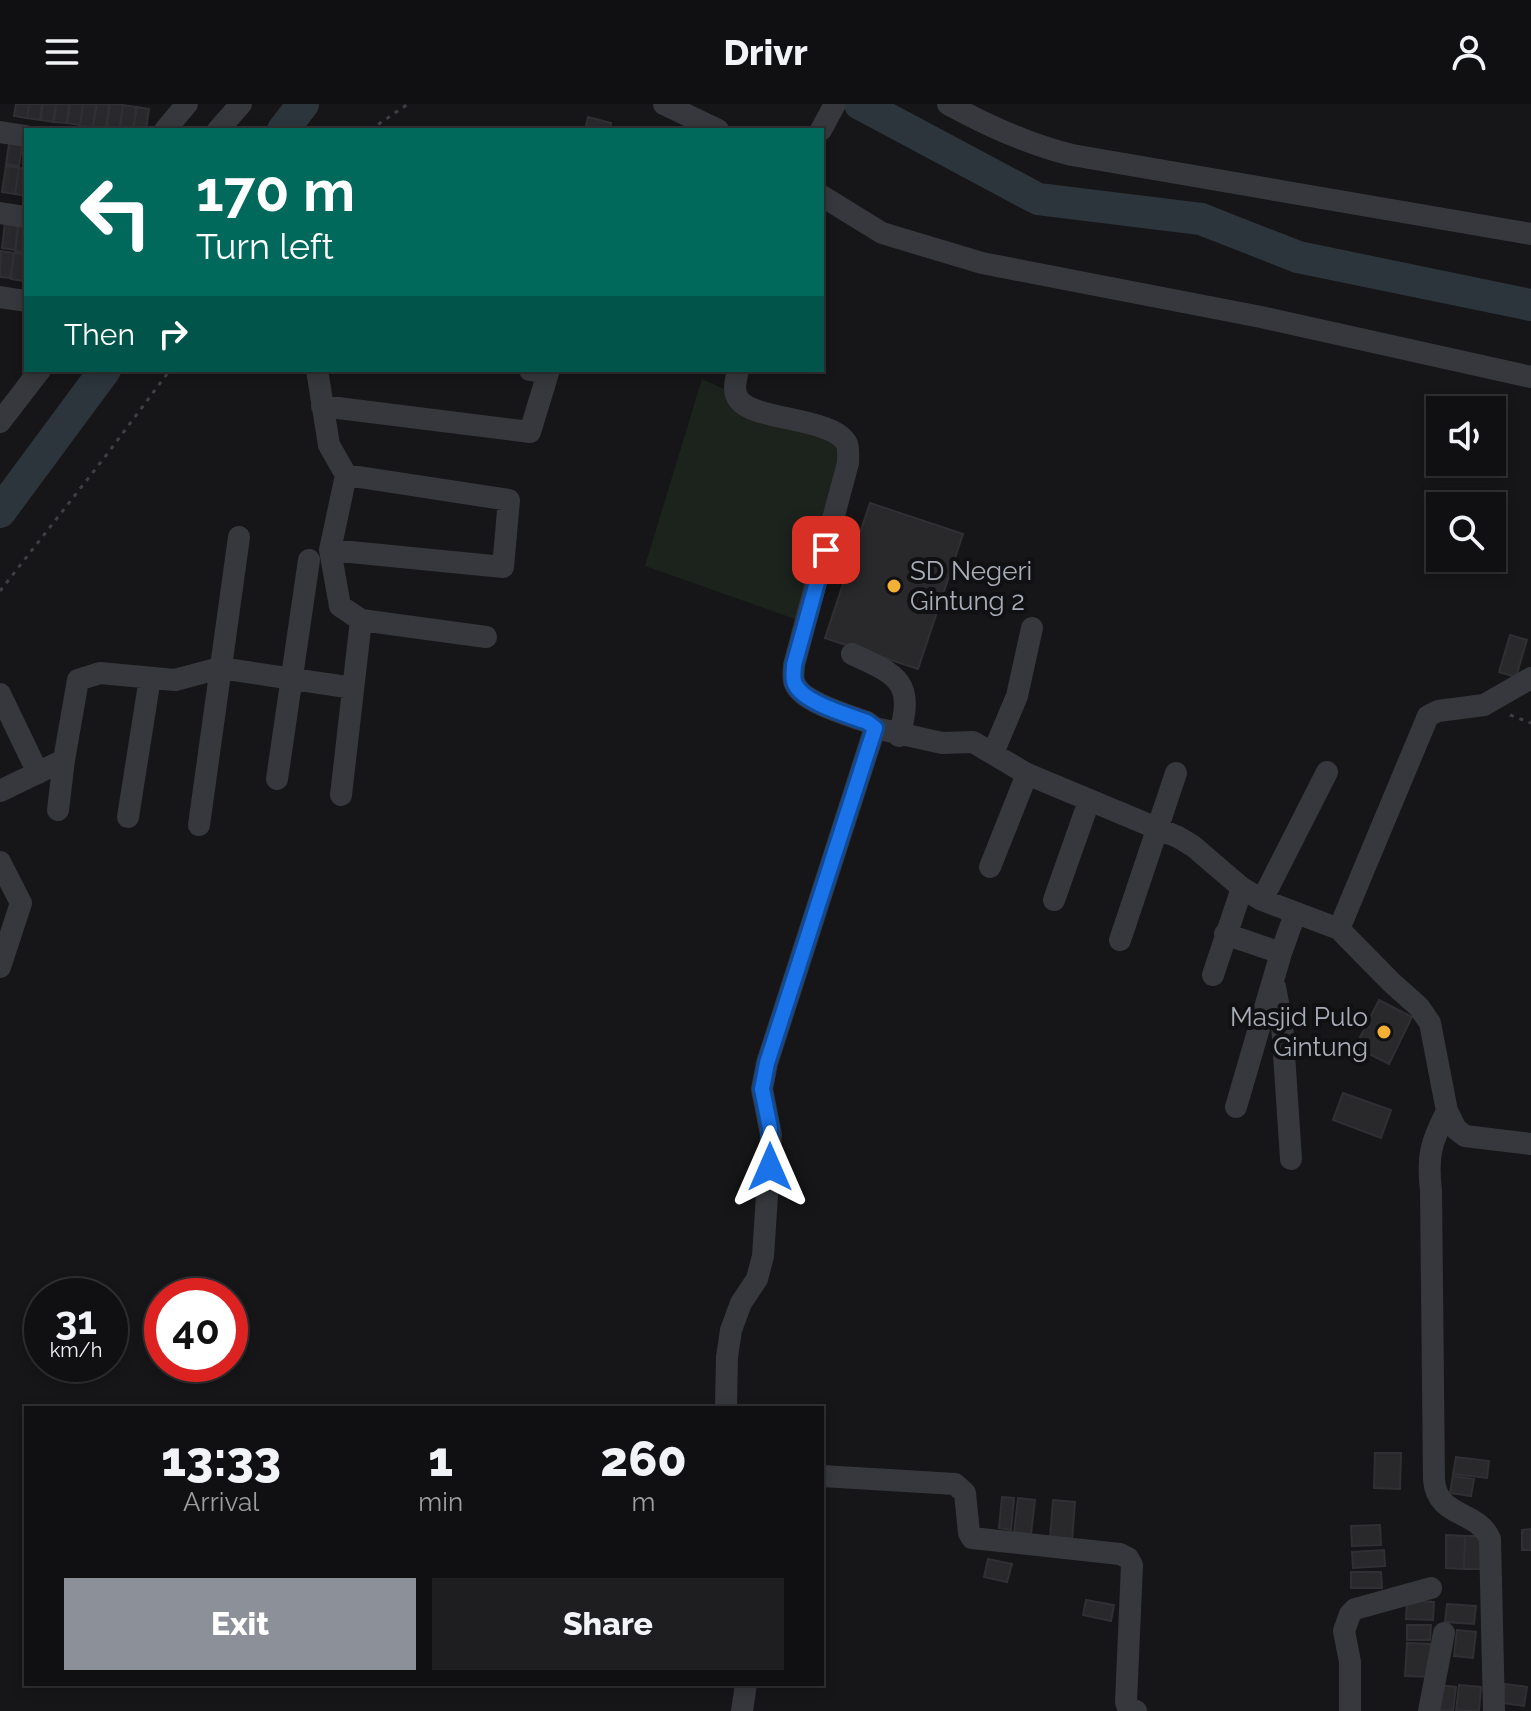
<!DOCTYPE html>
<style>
body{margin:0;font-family:Raleway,sans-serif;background:#1e1e20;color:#f1f3f6;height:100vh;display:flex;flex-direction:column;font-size:30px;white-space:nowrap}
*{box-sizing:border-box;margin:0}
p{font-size:26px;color:#9c9d9f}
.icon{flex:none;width:44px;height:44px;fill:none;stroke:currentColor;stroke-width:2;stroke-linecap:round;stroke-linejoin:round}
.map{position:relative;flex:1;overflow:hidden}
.sheet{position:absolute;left:24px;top:1302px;width:800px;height:280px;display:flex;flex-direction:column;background:#101012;border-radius:0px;box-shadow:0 4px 12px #0003,0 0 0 2px #303032}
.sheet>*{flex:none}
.top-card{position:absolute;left:24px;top:24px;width:800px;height:244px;border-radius:0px;box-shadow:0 4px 12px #0003,0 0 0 2px #303032;background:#00695c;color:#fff;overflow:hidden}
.fabs{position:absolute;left:1426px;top:292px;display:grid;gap:16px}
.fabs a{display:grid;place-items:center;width:80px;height:80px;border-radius:0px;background:#101012;box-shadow:0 4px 12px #0003,0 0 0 2px #303032;font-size:40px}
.speed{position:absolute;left:24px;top:1174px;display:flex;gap:16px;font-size:40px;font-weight:700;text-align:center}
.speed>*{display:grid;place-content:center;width:104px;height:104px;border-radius:50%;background:#101012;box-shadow:0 4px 12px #0003,0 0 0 2px #303032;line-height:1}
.speed small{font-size:20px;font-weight:400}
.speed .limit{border:12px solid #d22;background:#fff;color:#111}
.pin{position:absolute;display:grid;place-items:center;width:68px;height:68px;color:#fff;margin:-34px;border-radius:16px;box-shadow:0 4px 12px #0006}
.me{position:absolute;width:88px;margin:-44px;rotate:0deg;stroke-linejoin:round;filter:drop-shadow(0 0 6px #0008)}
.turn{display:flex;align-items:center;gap:28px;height:168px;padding:0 40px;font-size:36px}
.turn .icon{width:104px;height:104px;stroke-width:2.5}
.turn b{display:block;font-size:56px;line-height:68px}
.then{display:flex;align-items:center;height:76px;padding:0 40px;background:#0003;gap:16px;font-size:30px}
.eta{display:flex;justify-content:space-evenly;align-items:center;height:136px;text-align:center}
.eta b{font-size:48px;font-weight:800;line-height:56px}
.button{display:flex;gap:16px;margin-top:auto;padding:16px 40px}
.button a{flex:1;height:92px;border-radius:0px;background:#8c9099;color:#fff;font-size:32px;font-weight:800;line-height:92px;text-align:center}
.button a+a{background:#1e1e20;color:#f1f3f6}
header{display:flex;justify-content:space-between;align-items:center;height:104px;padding:0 40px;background:#101012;font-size:36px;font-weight:800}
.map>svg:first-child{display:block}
.green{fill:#1c231d}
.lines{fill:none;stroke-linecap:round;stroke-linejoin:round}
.river{stroke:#2c353c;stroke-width:32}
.building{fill:#29292c;stroke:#303034;stroke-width:2}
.path{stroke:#3d3f44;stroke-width:3;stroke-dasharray:4 6;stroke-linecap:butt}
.minor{stroke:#37383d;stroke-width:22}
.route-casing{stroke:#114b97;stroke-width:20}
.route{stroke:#1a73e8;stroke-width:14}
.poi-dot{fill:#f2b134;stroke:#111113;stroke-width:3}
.labels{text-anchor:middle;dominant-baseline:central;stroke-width:8;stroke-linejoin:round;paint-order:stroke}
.poi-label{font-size:26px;fill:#a8adb8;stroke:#111113;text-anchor:start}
</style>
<header><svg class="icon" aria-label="menu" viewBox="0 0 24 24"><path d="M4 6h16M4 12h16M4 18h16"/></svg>Drivr<svg class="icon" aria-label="person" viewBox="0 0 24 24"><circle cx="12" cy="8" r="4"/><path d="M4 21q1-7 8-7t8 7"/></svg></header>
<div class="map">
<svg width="1531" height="1607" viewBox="0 0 1531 1607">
<rect width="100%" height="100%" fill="#161618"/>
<path class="green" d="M702,275L856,346L812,521L645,462Z"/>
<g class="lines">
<path class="river" d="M860,0L1038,95L1201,115L1298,153L1531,201
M283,26L303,0
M0,408L105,266"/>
</g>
<path class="building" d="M16,0H29L27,14L14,12Z
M29,0H42L40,16L27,14Z
M43,0H56L53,18L41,16Z
M56,0H69L67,19L54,18Z
M70,0H83L80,21L67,19Z
M83,0H96L93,23L80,22Z
M97,0H109L106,25L93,23Z
M110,0L123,1L119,26L107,25Z
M123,1L136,3L133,26H120Z
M137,3L149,5L146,26H133Z
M588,13L611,19L610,26H585Z
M10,34L23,36L19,62L6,60Z
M6,62L19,64L15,90L2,88Z
M19,64L26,65V92L15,90Z
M5,119L18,120L15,146L2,144Z
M19,121L26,122V148L15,147Z
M1,147L14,149L10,174L0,173Z
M14,149L26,150L23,177L11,175Z
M870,399L963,430L918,565L825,534Z
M1510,531L1527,536L1516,573L1499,568Z
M1379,896L1412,913L1389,960L1355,943Z
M1343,989L1391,1006L1381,1034L1333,1016Z
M1375,1349H1401L1400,1385L1374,1384Z
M1456,1353L1489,1357L1487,1374L1453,1370Z
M1453,1372L1474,1375L1471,1392L1450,1389Z
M1002,1393L1014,1394L1011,1426L999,1424Z
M1018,1394L1035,1396L1031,1430L1014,1428Z
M1053,1396L1075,1398L1072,1437L1050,1435Z
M1380,1421L1381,1441L1352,1442L1351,1422Z
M1531,1425V1446H1522V1426Z
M1446,1431L1465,1432L1464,1465L1446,1464Z
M1465,1432H1484V1465H1464Z
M1384,1446L1385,1462L1353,1464L1352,1448Z
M988,1455L1012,1460L1007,1478L984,1473Z
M1351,1468H1381L1382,1484H1351Z
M1086,1496L1114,1501L1111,1517L1083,1511Z
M1407,1496L1434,1498L1433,1516L1406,1515Z
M1447,1500L1476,1502L1474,1520L1445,1518Z
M1407,1521H1431L1430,1536H1407Z
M1457,1526L1476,1528L1473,1554L1454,1552Z
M1407,1539L1436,1540L1434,1573L1405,1572Z
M1505,1580L1527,1583L1524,1602L1502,1599Z
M1438,1581L1456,1583L1453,1607H1435Z
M1459,1581L1481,1583L1479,1607H1456Z"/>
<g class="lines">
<path class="path" d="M370,26L408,0
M0,487L108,349L170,266
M1510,611L1531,619"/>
<path class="minor" d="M664,0L718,26
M948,0C988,22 1027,40 1072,51L1531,130
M165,26L187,0
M218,26L241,0
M821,26L835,0
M0,28L26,32
M822,92L882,129L982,159L1261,213L1531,273
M0,109L26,113
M0,193L26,197
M317,266L329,341L346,371L330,446L340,502L361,516L341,691
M322,302L530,328L548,269L530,266
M0,318L40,266
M330,446L503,463L509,396L346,371
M361,516L486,533
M852,550C898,571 915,578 899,632
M0,590L38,669
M875,624L942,639L973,638L1027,670L1178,733L1193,742L1242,784L1262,796L1339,825L1391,878L1419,903L1430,919L1447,1007L1456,1025L1465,1032L1531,1040
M993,649L1017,592L1032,524
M277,675L309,456
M0,687L64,656L78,576L100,569L175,576L220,564L353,584
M58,706L64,656
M128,713L150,574
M199,721L239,433
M0,758L21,799L0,863
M990,763L1027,670
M1054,796L1089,697
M1262,796L1327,668
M1339,825L1428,612L1438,607L1484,601L1531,574
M1225,830L1281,849
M1120,836L1176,669
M1213,871L1242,784
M1275,883L1282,920L1291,1055
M1236,1003L1281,849L1295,810
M1447,1007C1431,1038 1427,1052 1431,1087L1434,1376C1437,1414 1478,1406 1490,1435L1494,1607
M726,1304L727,1253L731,1226L741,1199L757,1175L763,1152L771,1031L762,985L767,959L875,624L867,618C849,611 803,599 795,580C792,574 794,567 794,561L848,359C848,353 849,346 847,340C834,313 755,317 739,296C732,287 736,276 738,266
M822,1372L955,1380L965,1389L969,1429L972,1434L1120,1450L1128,1454L1132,1461L1126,1598L1128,1604L1136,1607
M742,1607L746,1580
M1350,1607V1558L1344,1527L1350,1510L1355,1505L1431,1484
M1429,1607L1444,1529"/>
</g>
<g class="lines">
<defs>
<path id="route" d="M770,1063V1024L762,985L767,959L875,624L867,618C849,611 803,599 795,580C792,574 794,567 794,561L826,446"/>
</defs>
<use href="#route" class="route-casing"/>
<use href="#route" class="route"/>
</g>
<g class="poi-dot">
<circle cx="894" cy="482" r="8"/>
<circle cx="1384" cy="928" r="8"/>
</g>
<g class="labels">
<g class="poi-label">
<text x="910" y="467">SD Negeri<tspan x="910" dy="30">Gintung 2</tspan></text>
<text x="1368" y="913" text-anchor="end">Masjid Pulo<tspan x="1368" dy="30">Gintung</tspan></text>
</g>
</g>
</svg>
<div class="fabs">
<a><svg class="icon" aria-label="sound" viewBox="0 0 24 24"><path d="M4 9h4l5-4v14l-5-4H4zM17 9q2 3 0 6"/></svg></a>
<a><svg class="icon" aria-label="search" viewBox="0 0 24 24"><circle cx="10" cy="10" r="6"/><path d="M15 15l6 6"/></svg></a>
</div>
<div class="speed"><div>31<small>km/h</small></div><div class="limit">40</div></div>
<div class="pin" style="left:826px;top:446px;background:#d93025"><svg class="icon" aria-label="arrive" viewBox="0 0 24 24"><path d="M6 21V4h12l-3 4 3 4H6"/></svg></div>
<svg class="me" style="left:770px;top:1063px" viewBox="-20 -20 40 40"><path d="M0-17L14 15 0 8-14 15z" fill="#1a73e8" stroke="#fff" stroke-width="4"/></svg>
<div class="top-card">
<div class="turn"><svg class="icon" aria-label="left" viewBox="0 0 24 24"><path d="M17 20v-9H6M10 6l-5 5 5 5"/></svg><div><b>170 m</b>Turn left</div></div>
<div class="then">Then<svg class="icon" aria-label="right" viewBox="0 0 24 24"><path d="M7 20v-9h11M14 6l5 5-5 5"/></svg></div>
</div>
<section class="sheet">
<div class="eta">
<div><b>13:33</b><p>Arrival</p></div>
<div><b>1</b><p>min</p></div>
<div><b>260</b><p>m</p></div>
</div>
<div class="button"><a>Exit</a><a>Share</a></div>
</section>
</div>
